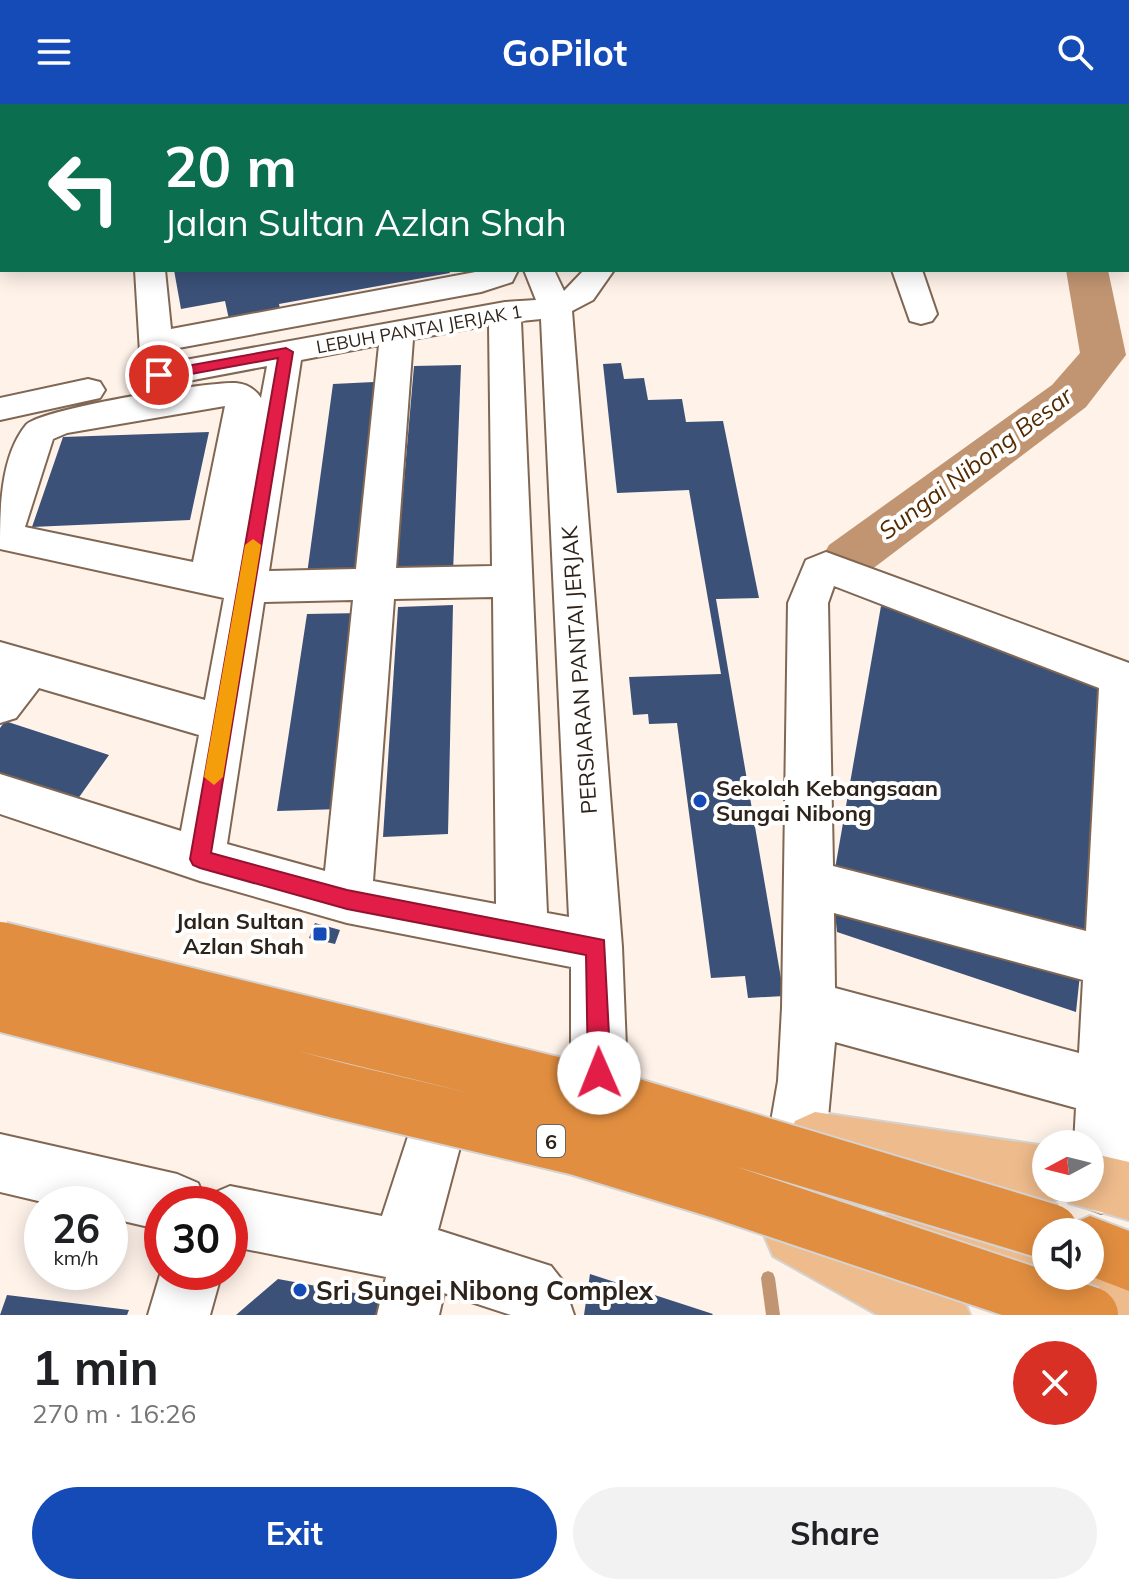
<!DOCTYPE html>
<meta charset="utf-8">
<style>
body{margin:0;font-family:Mulish,sans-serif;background:#f2f2f2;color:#202124;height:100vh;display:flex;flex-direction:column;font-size:30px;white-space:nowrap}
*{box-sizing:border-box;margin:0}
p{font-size:26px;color:#757577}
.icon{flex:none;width:44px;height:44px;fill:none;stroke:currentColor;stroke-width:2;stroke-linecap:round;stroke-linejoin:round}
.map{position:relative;height:1211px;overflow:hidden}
.sheet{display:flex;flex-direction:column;background:#fff;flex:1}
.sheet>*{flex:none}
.guide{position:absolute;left:0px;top:0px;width:1130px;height:168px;box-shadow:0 4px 20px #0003;background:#0b6e4f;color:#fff;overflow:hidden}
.needle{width:52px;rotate:263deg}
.controls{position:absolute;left:1032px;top:1026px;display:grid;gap:16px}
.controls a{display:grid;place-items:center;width:72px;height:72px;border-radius:50%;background:#fff;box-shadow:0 4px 20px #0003;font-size:40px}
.speed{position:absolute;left:24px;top:1082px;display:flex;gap:16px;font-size:40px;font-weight:700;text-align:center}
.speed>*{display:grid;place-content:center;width:104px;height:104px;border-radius:50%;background:#fff;box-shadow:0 4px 20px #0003;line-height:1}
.speed small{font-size:20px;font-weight:400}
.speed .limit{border:12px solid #d22;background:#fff;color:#111}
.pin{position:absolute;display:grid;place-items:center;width:68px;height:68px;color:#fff;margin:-34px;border:4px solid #fff;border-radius:50%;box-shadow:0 2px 8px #0007}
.me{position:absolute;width:88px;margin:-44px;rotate:359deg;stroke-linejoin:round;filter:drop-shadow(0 0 6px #0008)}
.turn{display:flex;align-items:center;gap:28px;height:168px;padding:0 32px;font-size:36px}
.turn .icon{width:104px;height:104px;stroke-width:2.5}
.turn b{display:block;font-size:56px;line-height:68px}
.round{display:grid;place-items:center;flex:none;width:84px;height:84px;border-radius:42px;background:#f2f2f2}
.overview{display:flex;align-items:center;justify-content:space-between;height:136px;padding:0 32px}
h1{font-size:48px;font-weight:700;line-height:60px}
.cta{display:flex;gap:16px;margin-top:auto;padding:16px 32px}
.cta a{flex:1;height:92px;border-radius:48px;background:#154bb7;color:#fff;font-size:32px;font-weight:700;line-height:92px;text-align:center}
.cta a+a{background:#f2f2f2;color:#202124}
header{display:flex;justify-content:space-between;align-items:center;height:104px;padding:0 32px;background:#154bb7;color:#fff;font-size:36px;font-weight:700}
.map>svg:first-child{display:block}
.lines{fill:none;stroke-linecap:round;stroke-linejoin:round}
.stream{fill:#c19572;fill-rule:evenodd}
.river{fill:#c19572;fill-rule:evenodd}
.building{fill:#3b5178}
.minor-casing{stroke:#806754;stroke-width:4}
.major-casing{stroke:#d5d3d1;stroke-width:4}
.highway-casing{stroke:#d5d3d1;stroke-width:4}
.minor{fill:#fff;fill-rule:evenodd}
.major{fill:#eebb8c;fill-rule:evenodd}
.highway{fill:#e28e40;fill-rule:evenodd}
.highway-bridge-casing{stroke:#d5d3d1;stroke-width:60;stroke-linecap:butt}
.highway-bridge{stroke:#e28e40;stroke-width:56}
.route{fill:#e11d48;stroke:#92132f;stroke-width:2}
.slow{fill:#f59e0b}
.poi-dot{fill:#154bb7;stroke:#fff;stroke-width:3}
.labels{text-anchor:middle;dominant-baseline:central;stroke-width:8;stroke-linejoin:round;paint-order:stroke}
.far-street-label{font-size:18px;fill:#2d231a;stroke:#fff}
.shield{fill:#fff;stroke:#6c655f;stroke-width:2}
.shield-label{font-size:20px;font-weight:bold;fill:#2d231a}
.street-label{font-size:22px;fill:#2d231a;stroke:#fff}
.poi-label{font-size:22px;font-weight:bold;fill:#2d231a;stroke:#fff;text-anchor:start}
.water-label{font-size:24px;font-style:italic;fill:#542b00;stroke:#fff}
.near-poi-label{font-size:26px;font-weight:bold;fill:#2d231a;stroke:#fff;text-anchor:start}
</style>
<header><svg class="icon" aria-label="menu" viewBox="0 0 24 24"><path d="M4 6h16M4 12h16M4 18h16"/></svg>GoPilot<svg class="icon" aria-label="search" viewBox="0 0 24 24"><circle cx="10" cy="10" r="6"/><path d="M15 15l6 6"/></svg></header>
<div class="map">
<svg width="1129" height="1211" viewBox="0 0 1129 1211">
<rect width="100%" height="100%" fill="#fef2e9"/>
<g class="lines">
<path class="stream" d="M768,1167L773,1169L775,1174L780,1211H766L761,1174L763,1169Z"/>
<path class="river" d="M1020,0H1054V2H1020Z
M1066,166H1108L1126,251L1086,303L867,469L848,475L829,469L821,455L829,441L1052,281L1080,249Z"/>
</g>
<path class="building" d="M174,166H449L450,169L279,200L281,210L230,220L225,197L181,205Z
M621,259L624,275L644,274L648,296L682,295L686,318L723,317L759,494L716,495L784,892L748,894L745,872L711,874L677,619L649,620L648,610L633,611L629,573L721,570L689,386L617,389L603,260Z
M461,261L453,469L396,470L414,262Z
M374,278L356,468L307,470L333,280Z
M209,328L190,416L32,423L63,333Z
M453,501L448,730L383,733L398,503Z
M881,502L1100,567L1111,579L1076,908L837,828L832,782Z
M362,509L340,705L277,707L307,510Z
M5,617L109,651L70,706L0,681V624Z
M315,819L340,826L335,840L309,834Z
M590,1170L713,1210L712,1211H584Z
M278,1175L393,1196L389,1211H236Z
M7,1191L129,1206L127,1211H0Z"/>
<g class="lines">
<defs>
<path id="minor" d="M511,0H537L538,2H512Z
M596,0H632L634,2H594Z
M135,166H165L171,225L486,166H518L512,178L481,188L173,245L174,258L505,198L536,196L524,166H554L564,187L584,166H614L593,196L572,207L622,843L627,969L618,988L599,997L580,988L571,969V863L347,819L200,777L0,710V670L181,727L199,631L39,584L16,614L0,619V538L205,596L224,494L0,445C0,406 0,353 26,321C40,305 209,277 236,279C247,280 255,285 261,294L267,262L167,281L146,273L141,265ZM541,215L569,813L547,809L521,217ZM489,221L492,462L396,464L413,235ZM379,241L356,465L269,467L301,256ZM225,302L193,458L25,423L53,335L67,329ZM493,493L496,800L373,777L394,495ZM353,496L325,767L227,740L264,498Z
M892,166H922L937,210L932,217L921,220L910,217Z
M88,275L100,278L105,286L100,294L0,316V294Z
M826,448L1129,559V1109H1101L1080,1101L1073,1084H1090V1040H1074L1076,1004L835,938L826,1035L817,1055L797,1064L777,1055L768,1035L778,977L782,904L788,499L806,456ZM834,482L1099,584L1086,827L833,762L828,499ZM834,809L1083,876L1079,949L835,884Z
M436,1000L456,1008L464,1028L438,1126L551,1162L562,1176L574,1211H511L444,1189L439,1211H377L386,1173L230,1142V1100H162V1126L110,1114V1100H51L0,1088V1030L177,1070L198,1079L206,1098L209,1091L230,1082L382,1112L416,1008Z
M162,1164V1168H222L210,1211H148Z"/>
<path id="major" d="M815,1008L1046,1042V1084H1090V1049L1129,1058V1116L1069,1099L1066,1092L1046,1100L815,1066L795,1057L786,1037L795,1017Z
M794,1101L878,1144L874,1134L883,1113C935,1091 995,1117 1046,1134V1172H1090V1149L1129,1163V1211H1090L973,1170L918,1165L961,1189L970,1211H878L773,1152L764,1131L773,1110Z"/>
<path id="highway" d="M1090,1112L1129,1127V1187L1090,1172V1128H1066L1069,1121Z"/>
</defs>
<use href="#minor" class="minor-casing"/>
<use href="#major" class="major-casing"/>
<use href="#highway" class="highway-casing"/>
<use href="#minor" class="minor"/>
<use href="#major" class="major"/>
<use href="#highway" class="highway"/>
<defs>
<path id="highway-bridge" d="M0,846L592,990L1050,1128
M0,899L340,987L577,1043L721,1087L1090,1211"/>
</defs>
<use href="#highway-bridge" class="highway-bridge-casing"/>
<use href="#highway-bridge" class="highway-bridge"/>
</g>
<path class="route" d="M286,244L293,248L211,749L347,786L604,836L611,969L607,977L599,980L591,977L588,969L586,851L347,805L200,764L193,761L190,755L278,254L159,276L152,271L159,267Z"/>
<path class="slow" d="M253,435L261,441L223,673L214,681L204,673L245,441Z"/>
<g class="poi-dot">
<circle cx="700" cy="697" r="8"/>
<rect x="312" y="822" width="16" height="16" rx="4"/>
<circle cx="300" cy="1186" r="8"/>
</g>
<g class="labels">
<g class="far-street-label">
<text transform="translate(419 225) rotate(-10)">LEBUH PANTAI JERJAK 1</text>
</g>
<rect class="shield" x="537" y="1021" width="28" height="32" rx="6"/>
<g class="shield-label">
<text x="551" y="1037">6</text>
</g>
<g class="street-label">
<text transform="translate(579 566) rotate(-94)">PERSIARAN PANTAI JERJAK</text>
</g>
<g class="poi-label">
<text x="716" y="684">Sekolah Kebangsaan<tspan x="716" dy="25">Sungai Nibong</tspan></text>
<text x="304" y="817" text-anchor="end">Jalan Sultan<tspan x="304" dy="25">Azlan Shah</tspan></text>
</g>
<g class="water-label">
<text transform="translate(975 359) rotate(-37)">Sungai Nibong Besar</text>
</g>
<g class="near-poi-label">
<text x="316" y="1186">Sri Sungei Nibong Complex</text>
</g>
</g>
</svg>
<div class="controls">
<a><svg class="needle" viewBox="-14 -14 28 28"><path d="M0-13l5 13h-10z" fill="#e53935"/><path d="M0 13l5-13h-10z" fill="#757577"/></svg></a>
<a><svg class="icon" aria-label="sound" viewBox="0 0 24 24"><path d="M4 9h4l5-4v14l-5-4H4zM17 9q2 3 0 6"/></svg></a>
</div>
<div class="speed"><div>26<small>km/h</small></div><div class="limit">30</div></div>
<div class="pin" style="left:159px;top:271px;background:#d93025"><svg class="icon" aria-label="arrive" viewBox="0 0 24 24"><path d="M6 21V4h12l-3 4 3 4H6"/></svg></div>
<svg class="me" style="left:599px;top:969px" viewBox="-20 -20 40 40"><circle r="19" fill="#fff"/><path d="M0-13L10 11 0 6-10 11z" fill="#e11d48"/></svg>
<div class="guide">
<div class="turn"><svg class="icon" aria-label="left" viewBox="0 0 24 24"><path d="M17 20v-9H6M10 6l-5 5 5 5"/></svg><div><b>20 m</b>Jalan Sultan Azlan Shah</div></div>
</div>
</div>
<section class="sheet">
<div class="overview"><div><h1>1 min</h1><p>270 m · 16:26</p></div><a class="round" style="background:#d93025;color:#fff"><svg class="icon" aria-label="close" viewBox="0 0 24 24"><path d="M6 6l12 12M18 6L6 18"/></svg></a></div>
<div class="cta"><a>Exit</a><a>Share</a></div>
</section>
